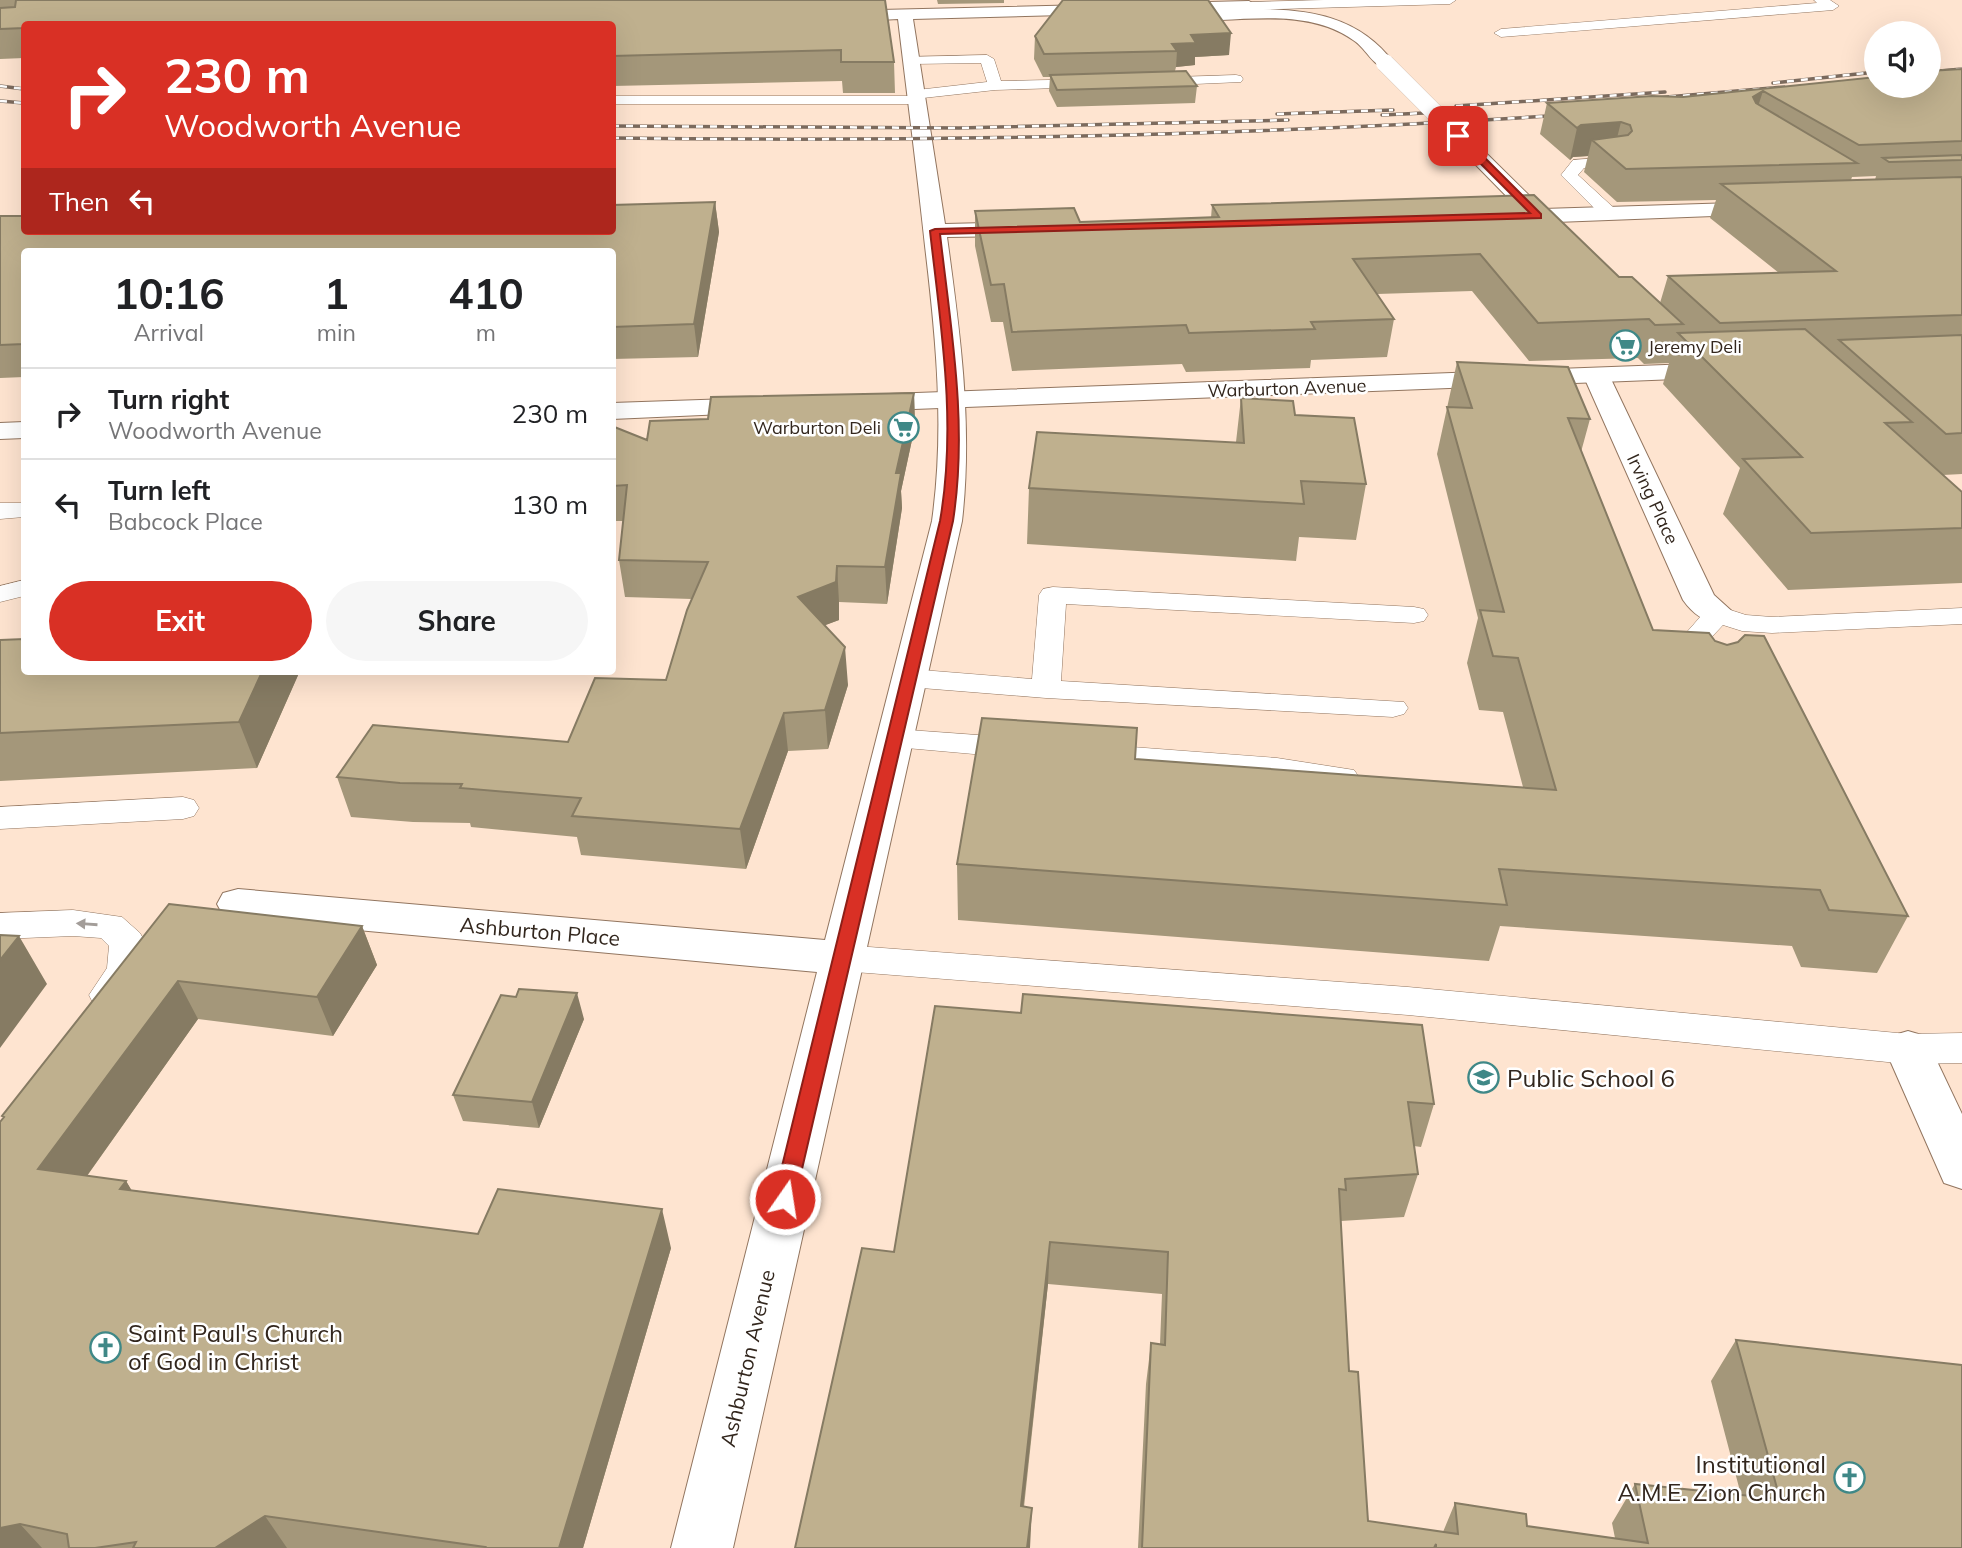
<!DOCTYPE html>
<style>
body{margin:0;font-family:Mulish,sans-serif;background:#f6f6f6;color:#202124;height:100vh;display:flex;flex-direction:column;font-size:26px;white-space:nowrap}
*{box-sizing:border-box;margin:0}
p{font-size:23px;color:#757577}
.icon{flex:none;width:38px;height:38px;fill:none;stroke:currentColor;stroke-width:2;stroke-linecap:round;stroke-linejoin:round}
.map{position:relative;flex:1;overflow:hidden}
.drawer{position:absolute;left:21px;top:248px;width:595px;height:427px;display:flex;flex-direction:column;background:#fff;border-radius:7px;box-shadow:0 7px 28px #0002}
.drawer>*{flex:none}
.top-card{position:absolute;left:21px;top:21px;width:595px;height:214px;border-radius:7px;box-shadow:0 7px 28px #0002;background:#d93025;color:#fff;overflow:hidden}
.fabs{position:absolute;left:1864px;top:21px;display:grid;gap:14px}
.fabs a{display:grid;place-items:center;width:77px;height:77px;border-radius:50%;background:#fff;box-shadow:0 7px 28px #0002;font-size:35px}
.pin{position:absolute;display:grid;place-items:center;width:60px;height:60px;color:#fff;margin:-30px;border-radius:14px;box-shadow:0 4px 10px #0006}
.me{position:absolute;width:77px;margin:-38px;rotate:13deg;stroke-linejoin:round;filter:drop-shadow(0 0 5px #0008)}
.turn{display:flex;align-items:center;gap:24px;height:147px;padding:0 28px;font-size:32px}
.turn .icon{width:91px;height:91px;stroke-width:2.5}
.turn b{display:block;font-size:49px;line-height:60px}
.then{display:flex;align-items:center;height:66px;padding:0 28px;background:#0003;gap:14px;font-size:26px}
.eta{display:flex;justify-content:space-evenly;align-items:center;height:119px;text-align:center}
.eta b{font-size:42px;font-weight:700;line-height:49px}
.primary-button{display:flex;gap:14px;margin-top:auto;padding:14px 28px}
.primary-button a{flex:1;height:80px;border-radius:42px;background:#d93025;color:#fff;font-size:28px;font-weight:700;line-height:80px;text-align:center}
.primary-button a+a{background:#f6f6f6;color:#202124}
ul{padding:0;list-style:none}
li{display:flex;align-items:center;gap:21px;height:91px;padding:0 28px;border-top:2px solid #e0e0e0}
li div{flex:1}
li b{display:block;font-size:26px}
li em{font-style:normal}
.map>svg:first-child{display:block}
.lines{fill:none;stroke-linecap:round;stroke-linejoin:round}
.service-casing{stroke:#92755f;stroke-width:1}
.minor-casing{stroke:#92755f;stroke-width:2}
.tertiary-casing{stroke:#92755f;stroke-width:2}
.service{fill:#fff;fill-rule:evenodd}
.minor{fill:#fff;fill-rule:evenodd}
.tertiary{fill:#fff;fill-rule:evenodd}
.rail-casing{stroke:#7b6a5d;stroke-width:3.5}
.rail{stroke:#fff;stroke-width:2.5;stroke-dasharray:7;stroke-linecap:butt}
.minor-bridge-far1-casing{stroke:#92755f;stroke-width:18;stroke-linecap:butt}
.minor-bridge-casing{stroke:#92755f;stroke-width:23;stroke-linecap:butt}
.minor-bridge-far1{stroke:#fff;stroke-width:18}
.minor-bridge{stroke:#fff;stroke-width:22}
.wall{fill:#a4977a;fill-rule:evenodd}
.shaded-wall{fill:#867b63}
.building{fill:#bfb08e;stroke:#867b63;stroke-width:2}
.oneway{fill:#a39d99}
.route{fill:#d93025;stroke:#8d1f18;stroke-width:2}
.labels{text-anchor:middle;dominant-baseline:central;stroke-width:5;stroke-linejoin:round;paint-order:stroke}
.far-poi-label{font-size:18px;fill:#32261d;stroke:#fff;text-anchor:start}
.far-street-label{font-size:18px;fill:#32261d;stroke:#fff}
.street-label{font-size:21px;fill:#32261d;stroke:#fff}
.near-poi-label{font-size:24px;fill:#32261d;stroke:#fff;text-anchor:start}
</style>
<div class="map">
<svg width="1962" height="1548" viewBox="0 0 1962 1548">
<rect width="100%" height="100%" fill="#fee4d0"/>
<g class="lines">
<defs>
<path id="service" d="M1324,0H1456L1450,4L1249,10L1243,6L1249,2Z
M1814,0H1830L1839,6L1833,10L1501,37L1494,33L1501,29L1817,3Z
M987,55L994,59L1001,81L1093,79L1100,83L1093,87L995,90L923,98L922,103L917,104H612V96H911L912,91L917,90L987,82L981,63L912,64L905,60L907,57Z
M1236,75L1241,76L1243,79L1241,82L1149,86L1142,82L1149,78Z
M1613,157L1619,159L1621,162L1619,165L1584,168L1578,175L1615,209L1618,213L1615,217H1603L1561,175L1573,160Z
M0,503H24V517L0,519Z
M24,580V596L0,602V586Z
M1053,587L1414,607L1424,609L1428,615L1424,621L1414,623L1066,604L1061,681L1404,702L1408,708L1404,714L1393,717L1046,698L909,687L899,684L894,678L899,672L909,669L1032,679L1039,595L1043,589Z
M1718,606L1746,615L1772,617L1962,608V624L1772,633L1742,631L1723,625L1707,642L1716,670L1712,676L1702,679L1692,676L1679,641L1708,608Z
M895,729L1019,738L1030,741L1034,748L1030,755L1019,758L884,746L880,739L884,732Z
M1092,744L1277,758L1354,770L1359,777L1354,784L1343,787L1277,778L1081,761L1076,754L1081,747Z
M183,797L194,800L199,808L194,816L183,819L0,829V807Z
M73,910L122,917L140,933L145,942L143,971L120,1005L107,1009L94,1005L89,995L107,968L109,946L101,938L73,936L0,939V913Z
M842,945L1408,987L1908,1034L1962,1033V1063L1908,1064L1408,1015L842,971L829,967L824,958L829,949Z"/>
<path id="minor" d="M1249,1L1257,6L1254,9C1309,9 1359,16 1394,63L1385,68C1372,65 1365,47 1353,40C1315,13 1265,18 1221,20L1213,15L1216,11L913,19L945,224L1027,222L1035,224L1038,229L1035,234L1027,236L947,237C960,332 973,426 962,521L733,1548H671L817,972L238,919L223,915L217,904L223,893L238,889L825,940L932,521C945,429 936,338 925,246C917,170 907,95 898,19L880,20L872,15L880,10Z
M1476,148L1483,150L1543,209L1766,202L1774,203L1777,208L1774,213L1766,214L1556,222L1560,227L1557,232C1545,235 1540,231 1532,223L1496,222L1493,217L1496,212L1520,210L1469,158L1466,154L1469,150Z
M1597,369L1606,371L1610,377L1714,595L1735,614L1730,621C1710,626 1695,617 1683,600L1584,377L1588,371Z
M1908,1031L1925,1036L1962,1114V1189L1944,1183L1885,1049L1891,1036Z"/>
<path id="tertiary" d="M1719,363L1728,365L1732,371L1728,377L862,411L852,409L848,403L852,397L862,395Z
M760,398L770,400L774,406L770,412L612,419V403Z
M24,422V438L0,439V423Z"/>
</defs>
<use href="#service" class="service-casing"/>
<use href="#minor" class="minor-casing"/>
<use href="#tertiary" class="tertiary-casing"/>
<use href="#service" class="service"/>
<use href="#minor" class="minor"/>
<use href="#tertiary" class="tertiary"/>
<defs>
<path id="rail" d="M1928,72L1962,69
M1773,83L1876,72
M0,86L24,89
M1655,98L1784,87
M0,101L24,103
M1456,106L1665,92
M1277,114L1393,110
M1382,115L1466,111
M612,126L959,128L1288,120
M612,138C930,142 1247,136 1564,115"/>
</defs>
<use href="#rail" class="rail-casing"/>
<use href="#rail" class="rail"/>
<defs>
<path id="minor-bridge-far1" d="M1385,63L1456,134"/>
<path id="minor-bridge" d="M1454,132L1476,154"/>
</defs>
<use href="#minor-bridge-far1" class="minor-bridge-far1-casing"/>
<use href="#minor-bridge" class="minor-bridge-casing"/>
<use href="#minor-bridge-far1" class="minor-bridge-far1"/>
<use href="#minor-bridge" class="minor-bridge"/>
</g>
<path class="wall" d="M0,0H885L894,62L895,93H843L842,81L612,86V24H24V58L0,59Z
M937,0H1004V3L938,4Z
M1035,36L1229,55L1195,57V65L1176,67L1175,71L1197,86L1195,103L1057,107L1049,91L1050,77H1043L1034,59Z
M1962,69V474L1943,475L1962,492V583L1788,590L1723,514L1740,468L1663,384L1669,363L1644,364L1638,358L1529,361L1472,291L1377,294L1394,319L1387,357L1311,360L1310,368L1186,372L1182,364L1012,371L1003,322H991L975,246V211L1080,222L1211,218L1212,205L1619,277L1660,303L1668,276L1779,273L1710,218L1716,200L1617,202L1584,172L1588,156L1573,157L1570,160L1540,134L1547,103L1683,97ZM1876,176L1875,180H1851L1852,177Z
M715,202L719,232L698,357L612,359V252H24V377L0,378V216L24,231Z
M1457,362L1590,419L1581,452L1653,630L1908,916L1877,973L1801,967L1792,946L1500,926L1489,961L958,920L957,864L1135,759L1523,787L1503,712L1479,710L1467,663L1478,618L1437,454Z
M914,393L915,426L901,491L902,508L887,604L839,602V620L825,625L848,685L828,749L788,751L746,869L581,855L577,837L471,827L470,823L413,822L351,817L337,777L568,742L666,680L692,599L625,597L619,560L623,521H612V426L647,440L708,419Z
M1241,398L1295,415L1366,484L1356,540L1299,537L1296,561L1027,544L1029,488L1236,442Z
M0,640L24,672H299V673L257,768L0,781Z
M169,904L362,926L377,965L333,1036L198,1019L87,1176L126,1181L131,1190L478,1234L671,1248L583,1548H0L3,1118L2,1116Z
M516,997L584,1019L539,1128L463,1121L453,1095Z
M935,1006L1434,1104L1421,1147L1414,1146L1418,1174L1404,1217L1341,1221L1349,1371L1368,1521L1443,1532L1455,1503L1527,1526L1615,1538L1612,1523L1635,1484L1741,1495L1711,1381L1736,1340L1962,1548H1138L1146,1384L1151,1343L1160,1344L1162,1294L1048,1284L1024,1507L1030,1548L894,1252Z"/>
<path class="shaded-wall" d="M1231,33L1229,55L1195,57V65L1176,67L1177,51L1172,44L1191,35Z
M1763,91L1753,122V97Z
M1621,122L1613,154L1592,140L1588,156L1573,157L1570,160L1577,128L1581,125Z
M715,202L719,232L698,357L694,324Z
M914,393L915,426L901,491L902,508L887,604L885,567L896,473Z
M837,566L839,602V620L802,634L798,597Z
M845,647L848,685L828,749L825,710Z
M262,672H299V673L257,768L239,722Z
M784,713L788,751L746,869L740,829Z
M362,926L377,965L333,1036L317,997Z
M19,936L47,984L0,1048V960Z
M178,981L198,1019L64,1208L38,1169Z
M577,993L584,1019L539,1128L532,1102Z
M126,1181L149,1219L120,1189Z
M662,1209L671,1248L583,1548H559Z
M1050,1242L1048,1284L1019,1545L1021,1506Z
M1032,1508L1030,1548H1027Z
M265,1516L287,1548H215Z
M20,1524L42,1548H0V1528Z"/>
<path class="building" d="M16,0H885L894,62H841V50L612,56V24H24V28L0,29V8L15,7Z
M1063,0H1208L1231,33L1191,35L1196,43L1172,44L1177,51L1044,54L1035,36Z
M1962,69V141L1859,145L1763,91L1753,97L1756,103L1857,163L1626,169L1592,140L1628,135L1632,131L1630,125L1621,122L1581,125L1577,128L1547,103L1652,96L1683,97L1876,77V86H1928V71Z
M1186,71L1197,86L1057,90L1050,75Z
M1962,155V160L1889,162L1883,158Z
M1962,177V315L1720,323L1668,276L1836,271L1721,184Z
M1534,195L1619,277H1632L1683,324L1655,325L1649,319L1538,323L1480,254L1353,259L1394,319L1311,322L1315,329L1189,333L1186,325L1012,332L1004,284L991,285L975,211L1074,208L1080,222L1219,217L1212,205Z
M715,202L694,324L612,327V252H24V344L0,345V216H24V231H612V205Z
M1805,329L1912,422L1885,423L1962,492V528L1811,533L1743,459L1802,457L1678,333Z
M1962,335V433L1946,434L1839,340Z
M1457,362L1568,367L1590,419L1568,418L1653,630L1709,633L1715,641L1727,645L1738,642L1745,635L1764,636L1908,916L1829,910L1820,890L1499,869L1507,905L957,864L982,718L1137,728L1135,759L1556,790L1518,658L1493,656L1480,610L1504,612L1447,407L1472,408Z
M914,393L896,473H901L885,567L837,566L836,582L798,597L845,647L825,710L784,713L740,829L572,816L581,798L460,788L462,784L400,783L337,777L373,725L568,742L595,678L666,680L687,610L708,562L619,560L627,485L612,486V426L647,440L650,421L708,419L711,397Z
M1241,398L1293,401L1295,415L1354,418L1366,484L1301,481L1304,504L1029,488L1037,432L1244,443Z
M24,639V672H262L239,722L0,733V640Z
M169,904L362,926L317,997L178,981L38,1169L126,1181L120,1189L478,1234L498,1189L662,1209L559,1548H484L485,1547L265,1516L215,1548H133L136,1542L95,1548H69L67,1534L20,1524L0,1528V1122L4,1117L2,1116Z
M0,935L19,936L0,960Z
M519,989L577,993L532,1102L453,1095L501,995L516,997Z
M1023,994L1422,1025L1434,1104L1408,1102L1418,1174L1345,1179L1346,1190L1339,1189L1349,1371L1358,1372L1368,1521L1458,1534L1455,1503L1526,1514L1527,1526L1648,1543L1635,1484L1780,1499L1736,1340L1962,1365V1548H1436V1544L1434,1548H1142L1151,1343L1165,1345L1168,1252L1050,1242L1021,1506L1032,1508L1027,1548H795L862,1248L894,1252L935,1006L1021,1013Z"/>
<defs><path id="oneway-solid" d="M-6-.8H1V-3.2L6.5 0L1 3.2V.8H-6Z" transform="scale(1.75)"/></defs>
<use class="oneway" href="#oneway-solid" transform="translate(87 924) rotate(-176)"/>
<path class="route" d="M1455,134H1461L1541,214V218L940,234C951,330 968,425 953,521L795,1199L792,1206L785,1208L777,1206L774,1199L940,521C957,424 941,328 930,231L935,229L1530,213L1455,138Z"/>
<defs>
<symbol id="supermarket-ring" viewBox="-11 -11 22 22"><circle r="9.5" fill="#fff" stroke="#3f8887" stroke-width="1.5"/><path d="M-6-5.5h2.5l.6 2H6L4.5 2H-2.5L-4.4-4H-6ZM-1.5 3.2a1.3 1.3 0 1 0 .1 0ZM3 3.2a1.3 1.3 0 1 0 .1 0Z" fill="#3f8887"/></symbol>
<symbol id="school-ring" viewBox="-11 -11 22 22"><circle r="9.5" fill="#fff" stroke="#3f8887" stroke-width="1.5"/><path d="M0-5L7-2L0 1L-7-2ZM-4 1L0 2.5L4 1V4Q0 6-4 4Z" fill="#3f8887"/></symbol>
<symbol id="church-ring" viewBox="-11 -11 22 22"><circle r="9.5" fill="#fff" stroke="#3f8887" stroke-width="1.5"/><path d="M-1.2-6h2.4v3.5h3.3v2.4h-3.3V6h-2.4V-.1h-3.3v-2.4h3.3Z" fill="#3f8887"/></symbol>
</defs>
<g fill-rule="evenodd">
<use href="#supermarket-ring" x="1608" y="328" width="35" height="35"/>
<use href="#supermarket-ring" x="886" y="410" width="35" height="35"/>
<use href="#school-ring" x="1466" y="1060" width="35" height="35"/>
<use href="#church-ring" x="88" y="1330" width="35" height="35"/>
<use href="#church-ring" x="1832" y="1460" width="35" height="35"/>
</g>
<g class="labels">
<g class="far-poi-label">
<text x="1648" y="346">Jeremy Deli</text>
<text x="881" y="427" text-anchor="end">Warburton Deli</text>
</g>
<g class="far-street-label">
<text transform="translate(1287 388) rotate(-2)">Warburton Avenue</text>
<text transform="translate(1653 499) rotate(65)">Irving Place</text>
</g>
<g class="street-label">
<text transform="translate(540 931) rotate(5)">Ashburton Place</text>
<text transform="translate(747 1358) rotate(-77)">Ashburton Avenue</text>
</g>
<g class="near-poi-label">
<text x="1507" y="1078">Public School 6</text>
<text x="128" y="1333">Saint Paul's Church<tspan x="128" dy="28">of God in Christ</tspan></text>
<text x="1826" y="1464" text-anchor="end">Institutional<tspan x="1826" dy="28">A.M.E. Zion Church</tspan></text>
</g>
</g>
</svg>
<div class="fabs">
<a><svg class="icon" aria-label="sound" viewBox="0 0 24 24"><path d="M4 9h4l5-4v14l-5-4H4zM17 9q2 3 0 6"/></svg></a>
</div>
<div class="pin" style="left:1458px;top:136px;background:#d93025"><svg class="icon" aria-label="arrive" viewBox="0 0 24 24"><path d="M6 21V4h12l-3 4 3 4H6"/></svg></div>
<svg class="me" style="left:785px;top:1199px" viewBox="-20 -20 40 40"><circle r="17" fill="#d93025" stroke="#fff" stroke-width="3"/><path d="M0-11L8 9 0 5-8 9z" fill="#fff"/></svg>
<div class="top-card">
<div class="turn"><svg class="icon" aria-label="right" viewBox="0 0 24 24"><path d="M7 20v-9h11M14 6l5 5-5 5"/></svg><div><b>230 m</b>Woodworth Avenue</div></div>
<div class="then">Then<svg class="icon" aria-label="left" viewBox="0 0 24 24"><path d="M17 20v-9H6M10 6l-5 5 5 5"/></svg></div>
</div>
<section class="drawer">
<div class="eta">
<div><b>10:16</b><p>Arrival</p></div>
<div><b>1</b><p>min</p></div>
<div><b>410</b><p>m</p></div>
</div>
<ul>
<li><svg class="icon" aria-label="right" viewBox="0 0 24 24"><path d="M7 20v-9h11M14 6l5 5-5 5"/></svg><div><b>Turn right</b><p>Woodworth Avenue</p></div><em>230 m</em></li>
<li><svg class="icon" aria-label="left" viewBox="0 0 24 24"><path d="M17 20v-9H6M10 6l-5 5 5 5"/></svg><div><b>Turn left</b><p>Babcock Place</p></div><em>130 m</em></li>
</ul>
<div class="primary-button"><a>Exit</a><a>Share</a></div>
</section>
</div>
